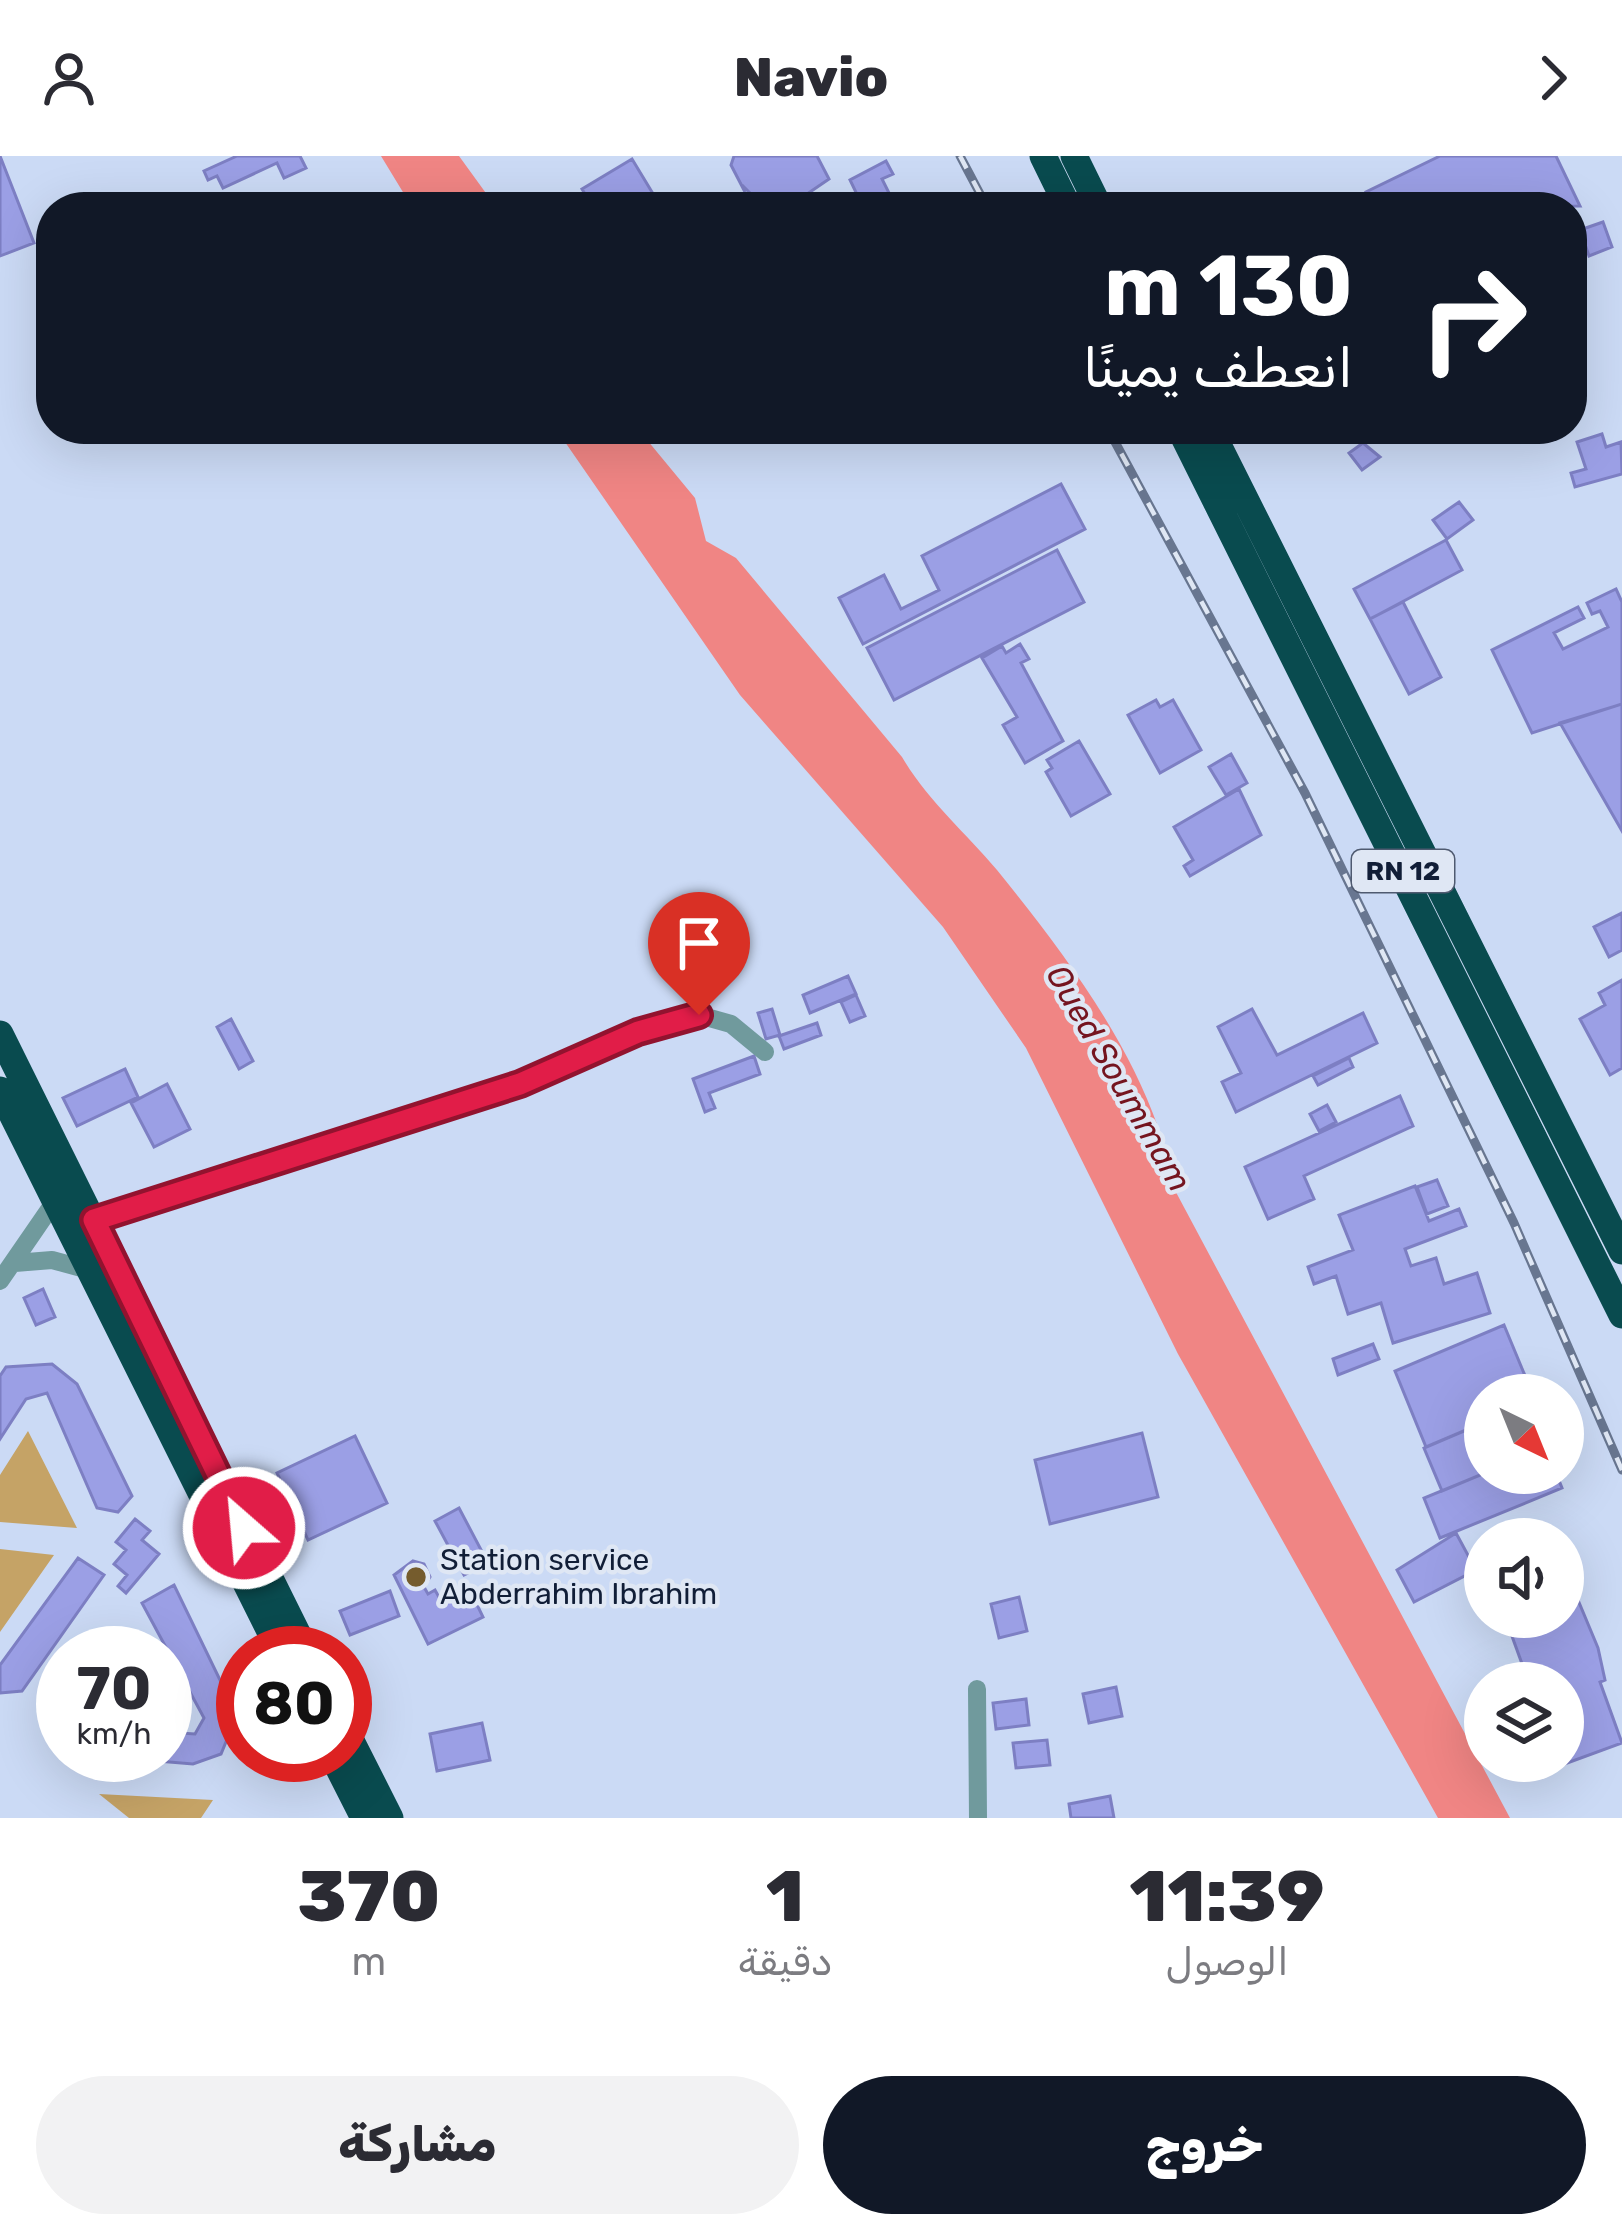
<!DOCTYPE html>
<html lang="ar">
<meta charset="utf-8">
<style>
body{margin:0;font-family:Rubik,"Noto Naskh Arabic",sans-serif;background:#f2f2f3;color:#2b2b33;direction:rtl;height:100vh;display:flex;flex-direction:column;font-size:45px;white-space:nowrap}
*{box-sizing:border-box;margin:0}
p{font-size:39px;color:#7c7c81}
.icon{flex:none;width:66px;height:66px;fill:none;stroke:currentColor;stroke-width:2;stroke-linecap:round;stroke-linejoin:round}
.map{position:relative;height:1662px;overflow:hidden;direction:ltr}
.side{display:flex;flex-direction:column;background:#fff;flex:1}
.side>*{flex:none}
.guide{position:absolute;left:36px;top:36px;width:1551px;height:252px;border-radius:48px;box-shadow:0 12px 48px #0002;direction:rtl;background:#111827;color:#fff;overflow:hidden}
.needle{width:78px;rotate:137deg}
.controls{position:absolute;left:1464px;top:1218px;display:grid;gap:24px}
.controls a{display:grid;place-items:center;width:120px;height:120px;border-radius:50%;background:#fff;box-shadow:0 12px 48px #0002;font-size:60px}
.speed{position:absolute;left:36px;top:1470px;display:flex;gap:24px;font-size:60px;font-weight:700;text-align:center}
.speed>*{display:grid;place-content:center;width:156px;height:156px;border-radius:50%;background:#fff;box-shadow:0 12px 48px #0002;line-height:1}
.speed small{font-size:30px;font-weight:400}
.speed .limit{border:18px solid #d22;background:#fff;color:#111}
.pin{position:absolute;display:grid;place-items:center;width:102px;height:102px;color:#fff;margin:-123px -51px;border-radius:50% 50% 50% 0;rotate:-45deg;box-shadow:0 0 12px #0007}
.pin .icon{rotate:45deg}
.me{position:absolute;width:132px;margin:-66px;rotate:333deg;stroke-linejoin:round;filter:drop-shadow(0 0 9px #0008)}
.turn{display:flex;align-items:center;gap:42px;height:252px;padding:0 36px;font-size:54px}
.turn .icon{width:156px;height:156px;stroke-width:2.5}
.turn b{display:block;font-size:84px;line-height:102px}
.eta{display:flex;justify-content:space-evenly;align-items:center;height:204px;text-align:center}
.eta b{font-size:72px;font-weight:800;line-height:84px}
.primary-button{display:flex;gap:24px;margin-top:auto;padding:24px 36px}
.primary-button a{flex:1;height:138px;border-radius:72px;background:#111827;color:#fff;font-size:48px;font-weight:800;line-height:138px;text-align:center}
.primary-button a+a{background:#f2f2f3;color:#2b2b33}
header{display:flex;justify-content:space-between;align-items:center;height:156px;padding:0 36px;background:#fff;font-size:54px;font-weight:800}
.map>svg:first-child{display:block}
.green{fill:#c5a366}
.water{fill:#f08584}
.building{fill:#9b9fe5;stroke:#7d7fc3;stroke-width:3}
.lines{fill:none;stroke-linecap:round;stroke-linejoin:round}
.minor{stroke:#709a9d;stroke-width:18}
.highway{stroke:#094b4f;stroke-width:27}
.rail-casing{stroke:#687690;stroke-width:9}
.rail{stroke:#dfe7f4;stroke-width:4.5;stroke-dasharray:14;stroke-linecap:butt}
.route-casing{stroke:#92132f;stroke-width:30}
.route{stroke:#e11d48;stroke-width:21}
.poi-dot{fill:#755c2d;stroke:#dfe7f4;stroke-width:4.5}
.labels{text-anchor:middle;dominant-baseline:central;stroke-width:9;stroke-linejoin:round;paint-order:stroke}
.shield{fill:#dfe7f4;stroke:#4f5a70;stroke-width:3}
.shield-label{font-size:27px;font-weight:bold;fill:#111e37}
.poi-label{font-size:30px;fill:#111e37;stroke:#dfe7f4;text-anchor:start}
.water-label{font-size:33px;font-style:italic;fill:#75151f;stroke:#dfe7f4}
</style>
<header><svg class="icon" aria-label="forward" viewBox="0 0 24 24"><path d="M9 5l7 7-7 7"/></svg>Navio<svg class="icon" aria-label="person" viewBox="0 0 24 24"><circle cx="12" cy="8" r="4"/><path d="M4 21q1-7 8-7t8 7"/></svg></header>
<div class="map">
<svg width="1622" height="1662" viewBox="0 0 1622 1662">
<rect width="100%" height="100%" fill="#cbdaf5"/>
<path class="green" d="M28,1275L77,1372L0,1366V1319Z
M0,1393L54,1399L0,1476Z
M99,1638L213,1644L201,1662H129Z"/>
<path class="water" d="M381,0H459L496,51H412Z
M556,273H638L695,342L706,385L736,402L902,601C928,645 965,676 997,714C1059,791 1125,877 1158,971C1164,988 1164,1007 1170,1025L1510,1662H1438L1178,1198L1026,892L943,771L740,539Z"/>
<path class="building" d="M0,0L34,87L0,100Z
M237,0H300L306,12L284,22L277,7L223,32L217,20L208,24L204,15Z
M734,0H817L829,23L788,51H764L742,29L745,36L731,9Z
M1440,0H1556L1580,50L1373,51L1366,36Z
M632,3L661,51H593L582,33Z
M886,5L893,18L882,23L896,51H863L850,24Z
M1603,66L1612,91L1589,100L1580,74Z
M1602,278L1606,291L1621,286L1622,318L1575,331L1571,317L1586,313L1577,286Z
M1363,287L1380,301L1362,314L1349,297Z
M1061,328L1085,373L863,488L839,442L884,419L901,453L939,434L922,400Z
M1459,346L1473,364L1447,383L1433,364Z
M1446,384L1462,414L1370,463L1354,433Z
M1057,394L1084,446L894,544L867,492Z
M1616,433L1622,446V548L1532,577L1492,494L1578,451L1584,462L1554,477L1563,493L1608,471L1600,455L1592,458L1587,447Z
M1403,446L1441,521L1409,538L1370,463Z
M1020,488L1029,503L1021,507L1063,585L1025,607L1003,569L1017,561L982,502L1002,490L1006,497Z
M1156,544L1160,551L1173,544L1201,594L1160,617L1128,559Z
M1622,548V675L1560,567Z
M1079,585L1110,638L1071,660L1046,616L1052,612L1047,604Z
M1231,598L1247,627L1226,639L1209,611Z
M1239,633L1261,679L1190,720L1184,710L1193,704L1174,671Z
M1622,757V794L1609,801L1594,771Z
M848,820L856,838L810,857L803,839Z
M1622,824V912L1610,919L1580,863L1605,849L1599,837Z
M856,839L865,860L850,866L841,846Z
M772,853L780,879L766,883L758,857Z
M1252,853L1277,899L1363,857L1377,887L1236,956L1222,926L1241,917L1218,871Z
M231,863L253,905L239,913L217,871Z
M817,867L821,879L784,893L779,880Z
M754,900L760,918L709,937L715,952L705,956L693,923Z
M1349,902L1353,911L1318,929L1313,920Z
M125,913L138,941L77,970L63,942Z
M167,928L190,973L154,991L131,947Z
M1400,940L1413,970L1304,1020L1314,1043L1268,1063L1245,1011Z
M1327,949L1336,966L1319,975L1310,958Z
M1437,1024L1448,1050L1427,1058L1417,1031Z
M1415,1030L1429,1065L1459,1053L1466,1070L1405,1093L1411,1110L1436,1102L1444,1128L1477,1117L1490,1157L1393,1187L1381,1147L1348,1158L1336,1120L1314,1128L1308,1111L1353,1094L1339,1059Z
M43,1133L55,1161L36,1169L24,1142Z
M1504,1169L1533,1239H1485V1266L1426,1291L1395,1215Z
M1373,1188L1379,1203L1338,1219L1333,1203Z
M52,1208L77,1228L132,1340L118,1356L97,1352L47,1237L26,1243L0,1283V1220L6,1211Z
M1485,1266V1317L1442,1335L1424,1292Z
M1142,1277L1158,1341L1050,1368L1035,1304Z
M355,1280L387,1347L308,1384L277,1317Z
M1485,1317H1556L1562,1332L1440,1382L1424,1342Z
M459,1352L488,1407L464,1419L435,1365Z
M135,1363L150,1375L142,1384L159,1398L126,1437L118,1430L127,1419L114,1408L126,1394L116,1386Z
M1456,1377L1476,1414L1414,1446L1397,1414Z
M78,1402L104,1419L22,1535L0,1537V1509Z
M413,1405L424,1408L430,1421L424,1431L428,1438L435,1434L440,1443L468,1430L483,1461L428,1488L394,1419Z
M1563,1408L1598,1492L1605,1524L1600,1526L1622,1587L1559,1610L1563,1527H1529L1505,1461H1563Z
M174,1429L237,1559L221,1598L193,1608L85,1599H165V1576L195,1578L204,1562L142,1447Z
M390,1435L399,1460L350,1479L340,1455Z
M1019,1441L1027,1475L999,1482L991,1448Z
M1116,1531L1122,1560L1089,1567L1083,1538Z
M1026,1543L1029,1569L996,1573L993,1547Z
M482,1567L490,1604L437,1615L430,1578Z
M1047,1584L1050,1609L1016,1612L1013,1587Z
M1110,1640L1114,1662H1071L1069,1648Z"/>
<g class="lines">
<path class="minor" d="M94,1064L520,928L637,876L699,859L731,868L765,896
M15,1107L52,1104L89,1114
M0,1125L55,1045
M977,1533L978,1662"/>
<path class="highway" d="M1043,0L1068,51
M1074,0L1099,51
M1180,273L1622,1159
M1210,273L1622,1095
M0,878L307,1497
M0,934L281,1497
M345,1573L390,1662
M332,1599L364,1662"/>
<defs>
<path id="rail" d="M960,0L987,51
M1108,273L1305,637L1514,1067L1622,1314"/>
</defs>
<use href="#rail" class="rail-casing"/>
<use href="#rail" class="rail"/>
</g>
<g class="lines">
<defs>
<path id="route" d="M244,1372L94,1064L520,928L638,876L699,859"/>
</defs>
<use href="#route" class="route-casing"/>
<use href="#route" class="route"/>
</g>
<circle class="poi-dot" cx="416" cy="1421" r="12"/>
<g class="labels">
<rect class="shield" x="1352" y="694" width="102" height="42" rx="9"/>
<g class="shield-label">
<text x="1403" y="715">RN 12</text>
</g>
<g class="poi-label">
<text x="440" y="1404">Station service<tspan x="440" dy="34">Abderrahim Ibrahim</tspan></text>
</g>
<g class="water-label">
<text transform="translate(1119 922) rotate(60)">Oued Soummam</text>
</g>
</g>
</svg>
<div class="controls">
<a><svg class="needle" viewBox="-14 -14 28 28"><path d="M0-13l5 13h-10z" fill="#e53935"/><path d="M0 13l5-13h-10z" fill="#7c7c81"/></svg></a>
<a><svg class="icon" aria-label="sound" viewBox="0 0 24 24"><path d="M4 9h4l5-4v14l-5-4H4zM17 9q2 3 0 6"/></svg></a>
<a><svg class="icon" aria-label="layers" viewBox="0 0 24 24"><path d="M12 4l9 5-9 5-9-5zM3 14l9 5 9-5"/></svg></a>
</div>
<div class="speed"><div>70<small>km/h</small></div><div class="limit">80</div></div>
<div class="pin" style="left:699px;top:859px;background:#d93025"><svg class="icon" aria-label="arrive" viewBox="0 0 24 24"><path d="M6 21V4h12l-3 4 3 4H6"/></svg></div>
<svg class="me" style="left:244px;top:1372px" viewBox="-20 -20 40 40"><circle r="17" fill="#e11d48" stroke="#fff" stroke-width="3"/><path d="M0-11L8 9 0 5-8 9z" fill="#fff"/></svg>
<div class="guide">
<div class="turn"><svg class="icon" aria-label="right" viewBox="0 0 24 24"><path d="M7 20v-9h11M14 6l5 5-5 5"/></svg><div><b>130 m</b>انعطف يمينًا</div></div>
</div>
</div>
<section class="side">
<div class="eta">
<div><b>11:39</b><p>الوصول</p></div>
<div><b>1</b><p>دقيقة</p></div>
<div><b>370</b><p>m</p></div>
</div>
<div class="primary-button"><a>خروج</a><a>مشاركة</a></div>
</section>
